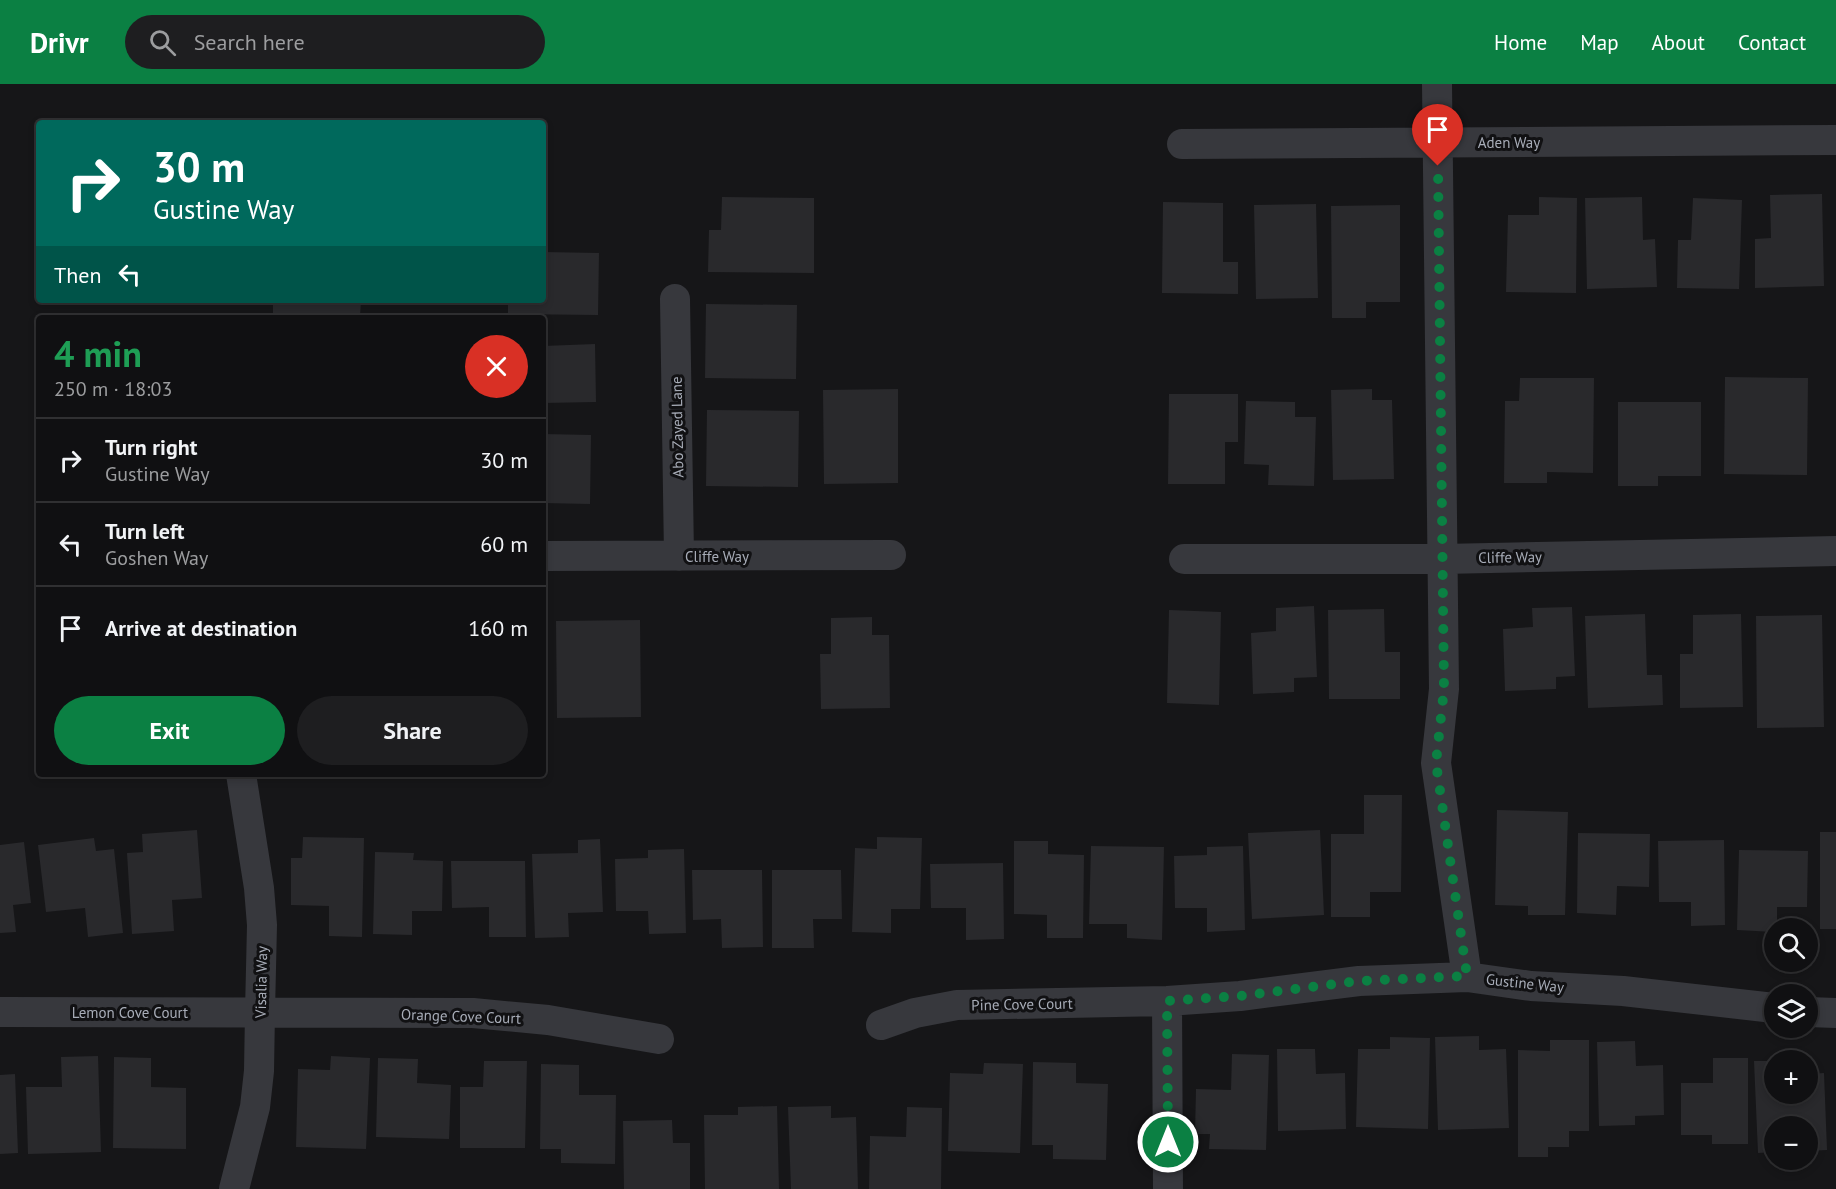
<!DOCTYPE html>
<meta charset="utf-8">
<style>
body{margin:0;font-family:"PT Sans",sans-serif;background:#1e1e20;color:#f1f3f6;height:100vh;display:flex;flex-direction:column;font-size:22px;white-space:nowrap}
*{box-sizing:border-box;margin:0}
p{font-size:20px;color:#9c9d9f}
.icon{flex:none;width:33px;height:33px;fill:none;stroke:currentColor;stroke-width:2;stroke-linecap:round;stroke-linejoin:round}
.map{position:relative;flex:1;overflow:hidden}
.side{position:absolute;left:36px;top:231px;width:510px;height:462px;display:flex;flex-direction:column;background:#101012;border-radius:6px;box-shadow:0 3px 9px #0003,0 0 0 2px #303032}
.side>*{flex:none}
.top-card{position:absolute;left:36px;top:36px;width:510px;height:183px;border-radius:6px;box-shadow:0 3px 9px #0003,0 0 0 2px #303032;background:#00695c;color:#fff;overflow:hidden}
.fabs{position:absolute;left:1764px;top:834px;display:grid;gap:12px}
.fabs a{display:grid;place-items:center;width:54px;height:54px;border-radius:50%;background:#101012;box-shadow:0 3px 9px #0003,0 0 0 2px #303032;font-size:30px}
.pin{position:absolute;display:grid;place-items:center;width:51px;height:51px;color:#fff;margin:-62px -26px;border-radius:50% 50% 50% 0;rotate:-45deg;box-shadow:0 0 6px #0007}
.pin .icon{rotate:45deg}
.me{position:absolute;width:66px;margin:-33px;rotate:0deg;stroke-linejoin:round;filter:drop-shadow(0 0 4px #0008)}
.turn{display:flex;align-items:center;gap:21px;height:126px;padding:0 18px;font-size:27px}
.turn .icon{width:78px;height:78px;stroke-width:2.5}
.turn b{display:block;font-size:42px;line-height:51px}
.then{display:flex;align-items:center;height:57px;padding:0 18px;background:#0003;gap:12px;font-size:22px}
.round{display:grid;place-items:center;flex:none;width:63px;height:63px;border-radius:32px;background:#1e1e20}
.overview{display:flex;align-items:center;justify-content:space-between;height:102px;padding:0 18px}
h1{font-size:36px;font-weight:800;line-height:45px;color:#1e9e55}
.action{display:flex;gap:12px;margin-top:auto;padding:12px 18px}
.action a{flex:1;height:69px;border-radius:36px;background:#0b8043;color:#fff;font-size:24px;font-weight:800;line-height:69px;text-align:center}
.action a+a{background:#1e1e20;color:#f1f3f6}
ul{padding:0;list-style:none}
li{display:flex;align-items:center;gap:18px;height:84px;padding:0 18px;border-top:2px solid #303032}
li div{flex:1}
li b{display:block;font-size:22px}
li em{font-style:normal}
header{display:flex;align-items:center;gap:36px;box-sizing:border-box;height:84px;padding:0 30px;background:#0b8043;color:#fff}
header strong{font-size:28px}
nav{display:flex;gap:33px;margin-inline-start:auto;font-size:21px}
.search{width:420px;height:54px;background:#1e1e20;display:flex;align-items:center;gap:15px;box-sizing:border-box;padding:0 21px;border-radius:33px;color:#9c9d9f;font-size:22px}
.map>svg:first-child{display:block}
.building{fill:#29292c}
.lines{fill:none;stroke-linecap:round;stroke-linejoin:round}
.street{stroke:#37383d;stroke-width:30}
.route{stroke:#0b8043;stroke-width:10;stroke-dasharray:0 18}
.labels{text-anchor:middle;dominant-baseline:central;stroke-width:6;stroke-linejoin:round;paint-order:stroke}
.street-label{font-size:15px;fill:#a8adb8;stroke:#111113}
</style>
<header>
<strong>Drivr</strong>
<div class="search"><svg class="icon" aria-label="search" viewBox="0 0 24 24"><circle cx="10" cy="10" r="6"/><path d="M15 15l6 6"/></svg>Search here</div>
<nav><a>Home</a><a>Map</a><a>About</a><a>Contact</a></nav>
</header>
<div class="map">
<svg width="1836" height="1105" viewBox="0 0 1836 1105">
<rect width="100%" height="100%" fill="#161618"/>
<path class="building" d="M1822,110L1824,202L1755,204V155L1771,154L1770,111Z
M722,113L814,114V189L708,188L709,146H721Z
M1539,113L1577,114L1576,209L1506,208L1508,131H1539Z
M1642,113L1643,156L1655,155L1657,203L1587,205L1585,114Z
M1693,114L1742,116L1739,205L1677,204L1678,156H1691Z
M1163,118L1223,119V178H1238V210L1162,209Z
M1316,120L1318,214L1256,215L1254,121Z
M1400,121V218H1366V234H1332L1331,122Z
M543,168L599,169L598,231L508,230V216H543Z
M273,216H361L360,233L273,231Z
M706,220L797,221L796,295L705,294Z
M595,260L596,318L543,319V262Z
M1725,293L1808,294L1807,391L1724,390Z
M1520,294H1594L1593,389L1547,388V399H1504L1505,317H1519Z
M898,305V399L824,400L823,306Z
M1372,305V316H1392L1394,395L1333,396L1331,306Z
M1169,310H1238V358H1225V400H1168Z
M1246,317L1295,318V333H1316L1314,402L1268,401L1269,381L1244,380Z
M1618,318H1701V392H1658V402H1618Z
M707,326L799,327L798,403L706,402Z
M543,350L591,351L590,420L543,419Z
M1314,522L1317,593L1294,594V608L1253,610L1251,549L1276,547V524Z
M1572,523L1575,592L1556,593V605L1505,607L1503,545L1533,543L1532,524Z
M1384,525L1385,568H1400V615H1329L1328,526Z
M1169,526L1221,528L1219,621L1167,619Z
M1645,530L1647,591H1662L1663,621L1588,624L1585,532Z
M1741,530L1743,623L1680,624V570H1693V531Z
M1822,531L1824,643L1757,644L1756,532Z
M872,533V551H889L890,624L821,625L820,570H831V534Z
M640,536L641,633L557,634L556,537Z
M543,538H546L548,633H543Z
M1364,711H1402L1401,808H1370V833H1331V750H1364Z
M1497,726L1568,728L1565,831H1528V822L1495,821Z
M197,746L202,814L172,816L174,847L132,850L127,769L143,768L142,750Z
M1320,746L1324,831L1252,835L1248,749Z
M1820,748H1836V845H1820Z
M1578,749L1650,750L1649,803L1617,802L1616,831L1577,829Z
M303,753L364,754L362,853L329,852V822L291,821V774H302Z
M877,753L922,754L920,825H891V849L852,848L855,764L877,765Z
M94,754L96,767L114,765L123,849L88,853L85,824L46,828L38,761Z
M600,755L603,828L568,829L569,853L535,854L532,770L578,769V756Z
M1724,756L1725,841L1691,842V818H1659L1658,757Z
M1014,757H1048V770L1084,771L1083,854H1047V831L1014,830Z
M24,758L31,819L13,821L16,848L0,849V761Z
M1091,762L1164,763L1162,856L1127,854V840H1089Z
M1243,762L1245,846L1207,848V824H1175L1174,772L1207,771V763Z
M684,765L686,849L649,850L648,827H616L615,775L648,774V766Z
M1739,766L1808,767L1807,823H1777V844H1774V848L1737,846Z
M375,768L414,769L413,776L443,777L442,827H412V851L373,850Z
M451,777H525L526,853H489V823L452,824Z
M1003,779L1004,855L966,856V824H931L930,780Z
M692,786H762L763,863L722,864L721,835L693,836Z
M772,786H841L842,835H813L814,864H772Z
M1479,952V966L1506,965L1509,1044L1438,1046L1435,953Z
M1390,953L1430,954L1428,1045L1356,1043L1358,965H1390Z
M1550,956H1589V1047H1569V1063H1548V1073H1518V966L1550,967Z
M1635,957L1636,982L1663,981L1664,1031L1635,1032V1041L1599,1042L1597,958Z
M1277,965H1315L1316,990L1345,989L1346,1045L1278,1047Z
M1232,970L1269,971L1266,1066L1209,1065L1210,1050H1195L1196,1005L1231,1006Z
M98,972L101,1068L28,1070L26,1003H62L61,973Z
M331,972L370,974L366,1065L296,1063L298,985L330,986Z
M114,973L151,974V1003L186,1004V1065L113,1064Z
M378,974L418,975L417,999L451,1001L449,1055L376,1053Z
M1713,974H1748V1060H1712V1051H1681V999H1713Z
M484,977H527L525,1064H460V1003H483Z
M1754,977H1774V1010H1808V990L1824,989L1827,1066L1808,1067V1042H1774V1068L1758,1069Z
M1033,978L1076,979V999L1108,1000L1106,1076L1053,1075V1061H1032Z
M984,979L1023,980L1020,1069L948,1067L950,989L983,990Z
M541,980L579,981V1011H616L615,1080L561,1079V1065H540Z
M15,990L18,1069L0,1070V991Z
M777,1022L779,1105H705L704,1031H738V1023Z
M831,1022V1034L856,1033L858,1105H791L788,1023Z
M907,1023L942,1024L941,1105H869L870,1052L906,1053Z
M672,1036L673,1059H690V1105H624L623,1037Z"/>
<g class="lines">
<path class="street" d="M1437,0L1444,605L1436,679L1467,893
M1182,60L1836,56
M675,215L679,472
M543,472L891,471
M1184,475H1442L1836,467
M1167,917L1168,1105
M0,928L473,929L548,936L659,955
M1808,928L1836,929
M881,941L915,929L957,921L1167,917L1240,912L1359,897L1467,893L1531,902L1623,907L1774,924
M234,1105L255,1023L259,987L260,928L262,841L259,804L241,690"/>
</g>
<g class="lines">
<path class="route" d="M1168,1058L1167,917L1240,912L1359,897L1467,892L1436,679L1444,605L1438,82"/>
</g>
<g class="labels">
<g class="street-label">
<text x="1509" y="58">Aden Way</text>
<text transform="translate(677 343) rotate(-91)">Abo Zayed Lane</text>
<text x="717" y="472">Cliffe Way</text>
<text transform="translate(1510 473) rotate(-1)">Cliffe Way</text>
<text transform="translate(261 898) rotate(-89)">Visalia Way</text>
<text transform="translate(1525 899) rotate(6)">Gustine Way</text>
<text transform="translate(1022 920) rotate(-1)">Pine Cove Court</text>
<text x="130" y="928">Lemon Cove Court</text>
<text transform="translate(461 932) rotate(2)">Orange Cove Court</text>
</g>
</g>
</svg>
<div class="fabs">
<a><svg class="icon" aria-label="search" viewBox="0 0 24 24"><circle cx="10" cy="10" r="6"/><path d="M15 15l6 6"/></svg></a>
<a><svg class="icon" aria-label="layers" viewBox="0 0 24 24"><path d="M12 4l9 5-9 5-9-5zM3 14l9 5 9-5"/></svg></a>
<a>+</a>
<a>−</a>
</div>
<div class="pin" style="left:1438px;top:82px;background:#d93025"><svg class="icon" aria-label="arrive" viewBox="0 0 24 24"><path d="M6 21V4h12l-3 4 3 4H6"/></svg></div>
<svg class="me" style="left:1168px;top:1058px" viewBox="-20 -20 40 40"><circle r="17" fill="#0b8043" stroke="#fff" stroke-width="3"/><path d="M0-11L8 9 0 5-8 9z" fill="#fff"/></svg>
<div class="top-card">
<div class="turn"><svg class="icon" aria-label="right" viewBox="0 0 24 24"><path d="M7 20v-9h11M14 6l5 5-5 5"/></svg><div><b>30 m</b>Gustine Way</div></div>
<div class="then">Then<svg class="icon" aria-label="left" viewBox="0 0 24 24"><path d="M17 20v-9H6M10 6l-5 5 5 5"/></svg></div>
</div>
<section class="side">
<div class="overview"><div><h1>4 min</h1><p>250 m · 18:03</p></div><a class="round" style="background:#d93025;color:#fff"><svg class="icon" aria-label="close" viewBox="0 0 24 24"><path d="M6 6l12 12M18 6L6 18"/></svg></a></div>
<ul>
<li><svg class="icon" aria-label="right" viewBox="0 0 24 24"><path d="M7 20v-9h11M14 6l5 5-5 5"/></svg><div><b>Turn right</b><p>Gustine Way</p></div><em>30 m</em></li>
<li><svg class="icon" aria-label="left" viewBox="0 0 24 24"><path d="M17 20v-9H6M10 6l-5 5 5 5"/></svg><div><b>Turn left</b><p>Goshen Way</p></div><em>60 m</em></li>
<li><svg class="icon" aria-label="arrive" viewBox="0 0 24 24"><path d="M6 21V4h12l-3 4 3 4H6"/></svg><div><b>Arrive at destination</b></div><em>160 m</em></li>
</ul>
<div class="action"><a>Exit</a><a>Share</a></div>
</section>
</div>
